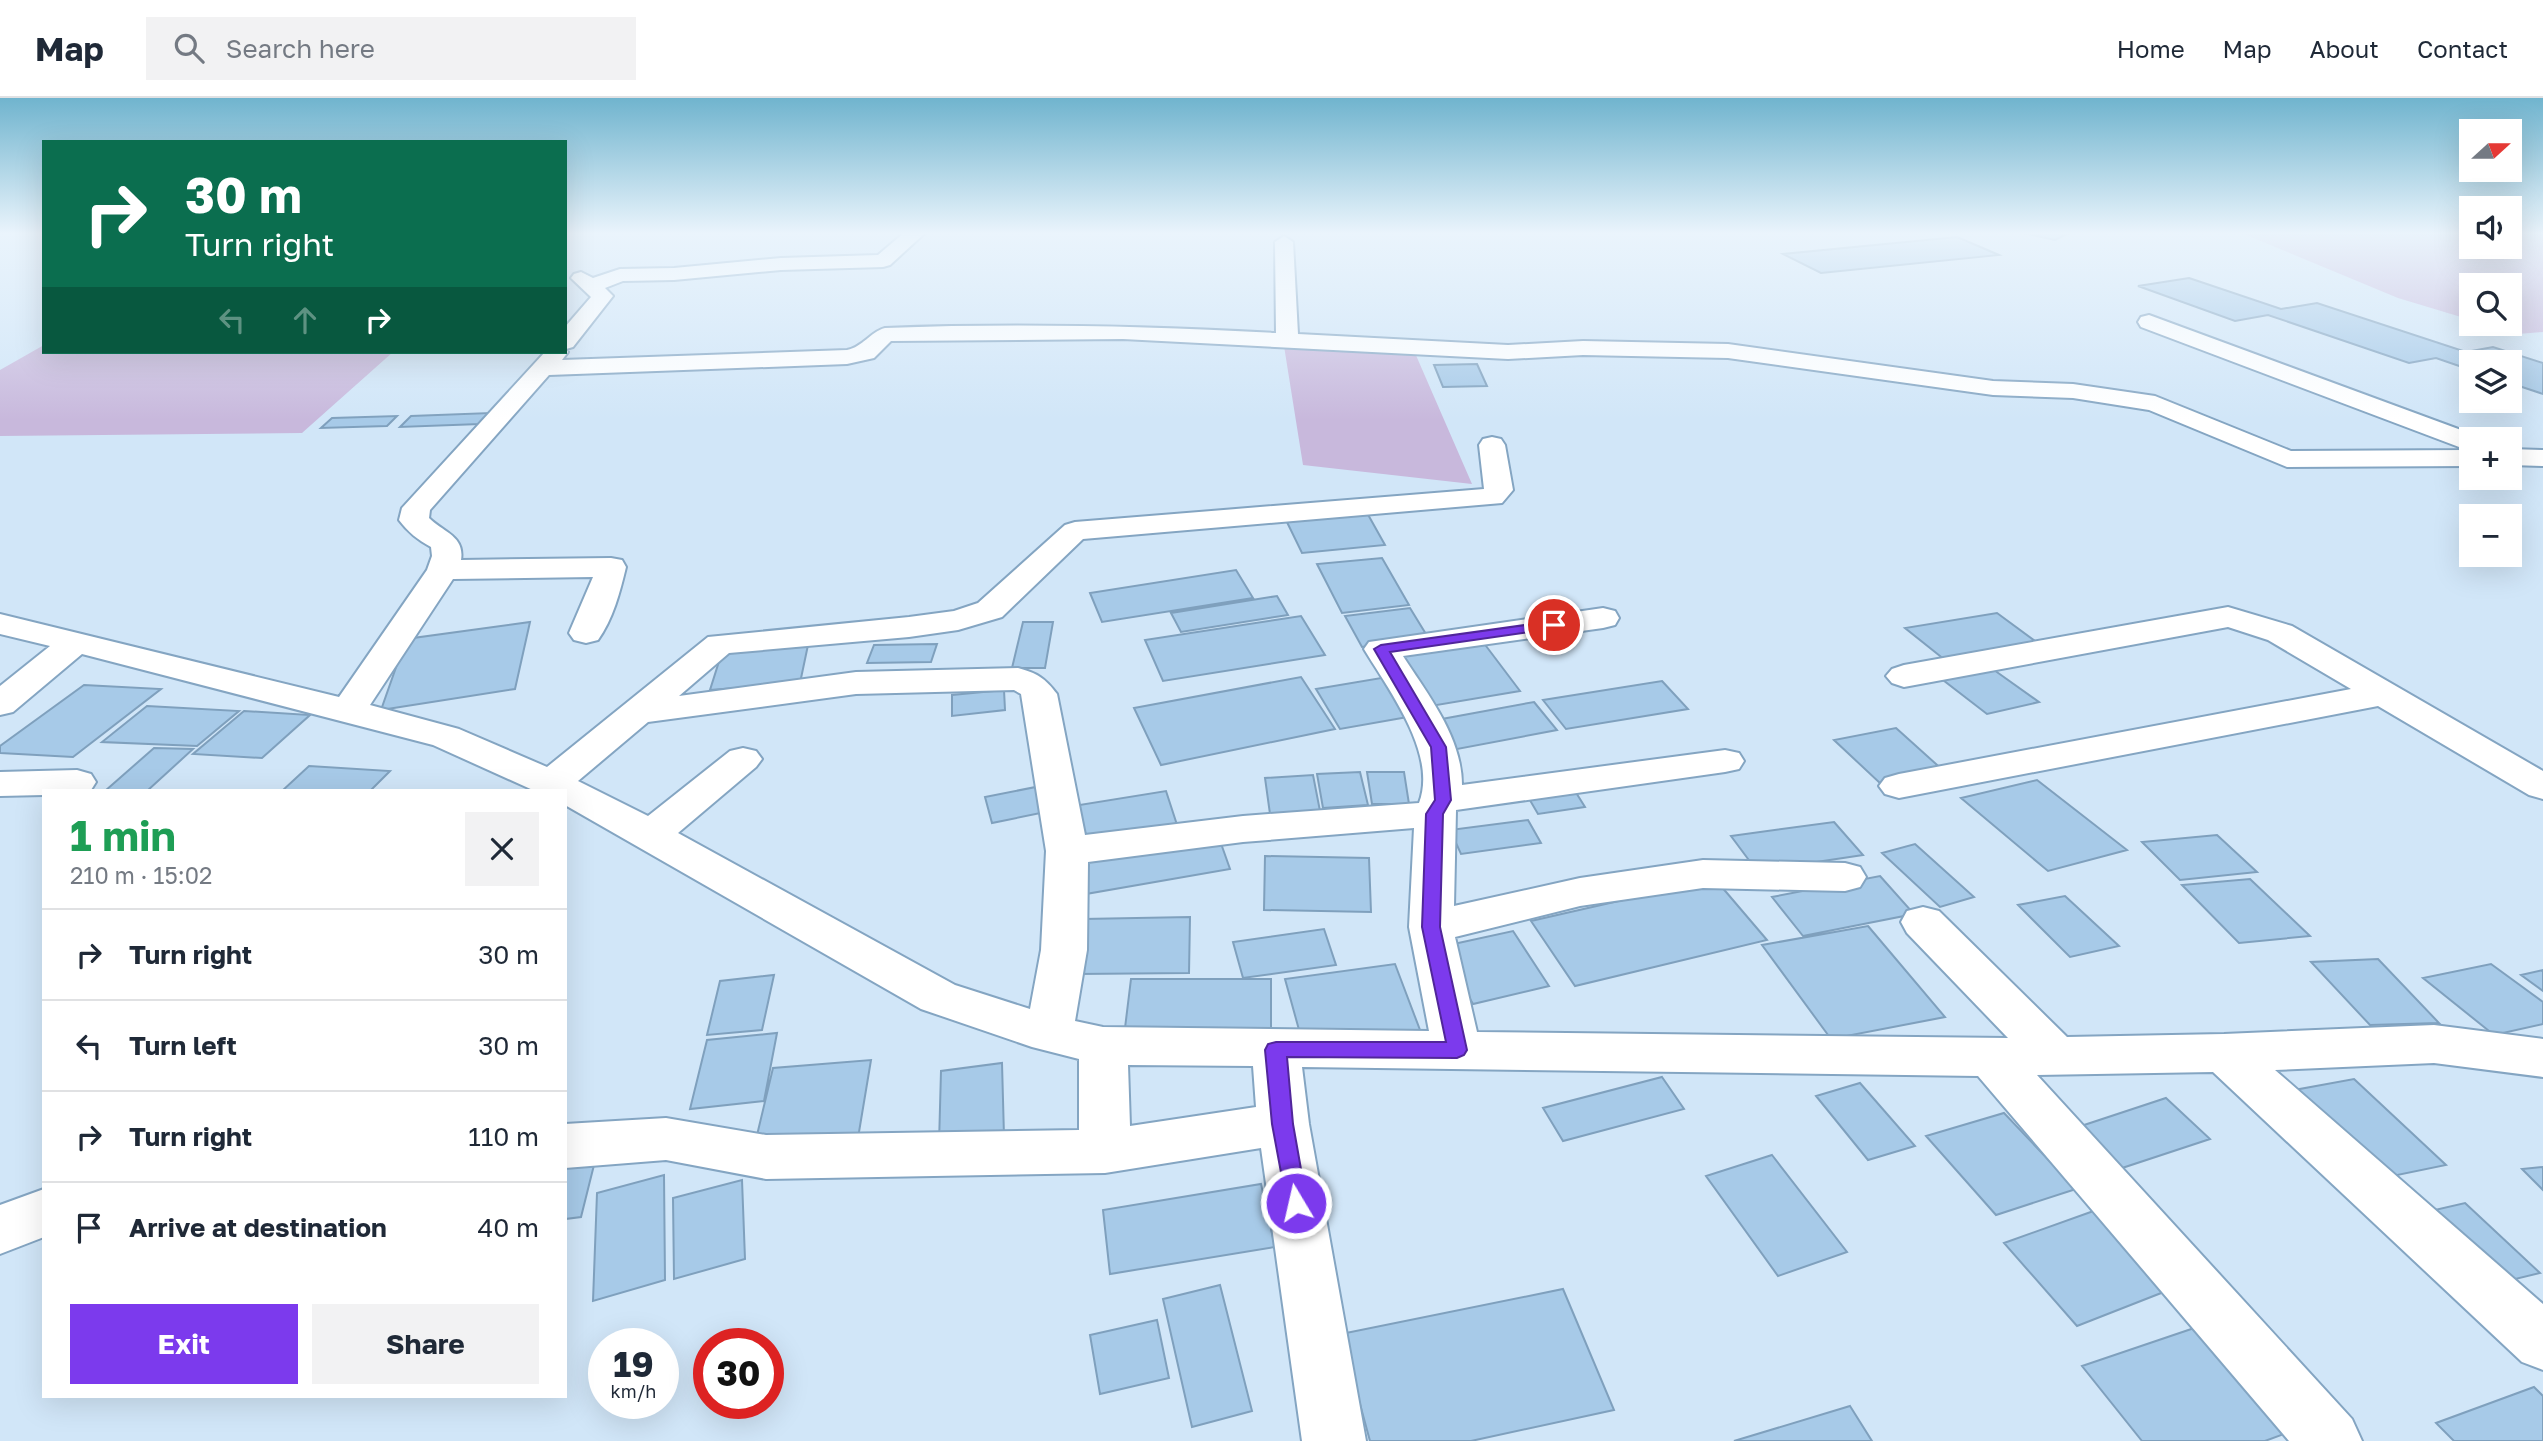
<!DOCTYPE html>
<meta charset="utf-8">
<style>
body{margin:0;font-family:"Golos Text",sans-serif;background:#f2f2f3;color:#1f2937;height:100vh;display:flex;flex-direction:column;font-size:26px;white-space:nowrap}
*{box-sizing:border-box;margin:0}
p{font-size:23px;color:#747a83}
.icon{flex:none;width:38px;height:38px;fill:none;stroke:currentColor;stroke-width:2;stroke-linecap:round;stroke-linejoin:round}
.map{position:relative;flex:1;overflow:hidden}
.panel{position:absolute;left:42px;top:691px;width:525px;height:609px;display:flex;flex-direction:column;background:#fff;border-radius:0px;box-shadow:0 7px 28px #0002}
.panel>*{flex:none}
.guide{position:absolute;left:42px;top:42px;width:525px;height:214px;border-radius:0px;box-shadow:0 7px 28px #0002;background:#0b6e4f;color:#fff;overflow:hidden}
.needle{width:46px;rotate:69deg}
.fabs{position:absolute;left:2459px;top:21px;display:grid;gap:14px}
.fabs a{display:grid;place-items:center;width:63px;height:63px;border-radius:0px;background:#fff;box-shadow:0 7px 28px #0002;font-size:35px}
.speed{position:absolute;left:588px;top:1230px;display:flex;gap:14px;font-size:35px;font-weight:700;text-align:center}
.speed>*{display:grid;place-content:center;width:91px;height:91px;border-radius:50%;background:#fff;box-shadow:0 7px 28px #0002;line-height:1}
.speed small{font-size:18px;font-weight:400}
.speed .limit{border:10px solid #d22;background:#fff;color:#111}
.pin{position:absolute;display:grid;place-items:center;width:60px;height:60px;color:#fff;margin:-30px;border:4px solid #fff;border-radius:50%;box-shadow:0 2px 7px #0007}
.me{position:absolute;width:77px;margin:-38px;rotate:351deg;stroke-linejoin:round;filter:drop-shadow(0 0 5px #0008)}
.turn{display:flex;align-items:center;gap:24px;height:147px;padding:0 28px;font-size:32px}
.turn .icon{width:91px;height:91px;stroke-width:2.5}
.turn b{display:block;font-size:49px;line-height:60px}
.lanes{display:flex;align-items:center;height:66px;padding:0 28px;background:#0003;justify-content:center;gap:35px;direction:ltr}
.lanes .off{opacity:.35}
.round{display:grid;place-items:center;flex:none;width:74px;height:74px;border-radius:0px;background:#f2f2f3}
.summary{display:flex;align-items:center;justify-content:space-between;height:119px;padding:0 28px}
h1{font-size:42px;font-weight:700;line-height:52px;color:#1e9e55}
.cta{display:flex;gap:14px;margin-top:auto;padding:14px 28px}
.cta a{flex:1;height:80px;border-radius:0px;background:#7c3aed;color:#fff;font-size:28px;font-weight:700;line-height:80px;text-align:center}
.cta a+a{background:#f2f2f3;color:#1f2937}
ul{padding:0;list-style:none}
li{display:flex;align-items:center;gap:21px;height:91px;padding:0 28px;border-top:2px solid #e0e1e3}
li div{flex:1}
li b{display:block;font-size:26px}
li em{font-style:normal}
header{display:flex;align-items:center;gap:42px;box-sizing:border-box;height:98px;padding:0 35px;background:#fff;border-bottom:2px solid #e0e1e3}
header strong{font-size:33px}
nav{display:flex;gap:38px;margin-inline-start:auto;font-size:24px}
.search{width:490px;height:63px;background:#f2f2f3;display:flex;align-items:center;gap:18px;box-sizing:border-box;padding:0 24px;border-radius:0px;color:#747a83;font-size:26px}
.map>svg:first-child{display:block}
.green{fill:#c8b8dc}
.building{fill:#a7cae8;stroke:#7fa0bd;stroke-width:2}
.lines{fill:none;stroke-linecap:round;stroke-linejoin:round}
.minor-casing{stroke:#84a5c2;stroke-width:4}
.minor{fill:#fff;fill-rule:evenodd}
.route{fill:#7c3aed;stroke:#51269a;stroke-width:2}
</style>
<header>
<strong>Map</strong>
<div class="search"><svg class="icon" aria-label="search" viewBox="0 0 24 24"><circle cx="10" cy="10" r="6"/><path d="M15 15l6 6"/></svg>Search here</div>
<nav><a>Home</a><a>Map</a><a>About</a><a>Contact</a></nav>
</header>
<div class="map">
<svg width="2543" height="1343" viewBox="0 0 2543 1343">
<rect width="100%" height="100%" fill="#d1e6f8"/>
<path class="green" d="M2239,134H2471V149H2510V134H2543V234L2518,236L2483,226H2510V187H2471V222L2398,200Z
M44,247V254H393L302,335L0,338V272Z
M1284,248L1415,255L1472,386L1303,367Z"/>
<path class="building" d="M2019,134H2071L2055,142Z
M1957,139L1999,157L1821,175L1783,156Z
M2189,180L2281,211L2317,205L2466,254L2493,249L2543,265V296L2510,285V264H2471V272L2436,260L2409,265L2268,217L2235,223L2138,188Z
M1477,266L1487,288L1443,289L1434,267Z
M490,315L480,326L400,329L411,318Z
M397,318L387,328L321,330L332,320Z
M1366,413L1385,447L1302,455L1285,420Z
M1382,460L1409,507L1342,515L1317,466Z
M1236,472L1253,500L1102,524L1090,495Z
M1277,498L1288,517L1181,534L1171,515Z
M1410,510L1429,541L1362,549L1345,518Z
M1997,515L2039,546L1945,562L1905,530Z
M1301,518L1325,557L1163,583L1145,542Z
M530,524L515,591L381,612L406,541Z
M1023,524H1053L1045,570H1012Z
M1480,540L1520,593L1425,609L1390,554Z
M937,546L931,564L867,565L874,547Z
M808,547L800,585L710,592L722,554Z
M1994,572L2039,604L1987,616L1943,582Z
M1393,578L1419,617L1340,631L1316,591Z
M1301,579L1335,631L1161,667L1134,610Z
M1662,583L1688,611L1566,631L1543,602Z
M84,587L161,591L73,659L0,655V648Z
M1004,592L1005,612L952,618V597Z
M1534,604L1557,632L1452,652L1431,623Z
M147,608L239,613L197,648L102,644Z
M244,613L310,617L262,660L193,656Z
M1896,630L1946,675L1882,687L1834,642Z
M154,650L193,651L147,693H105Z
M309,668L390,673L370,693H282Z
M1360,674L1368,707L1323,710L1317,676Z
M1367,674H1404L1409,706H1372Z
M1313,677L1320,713L1270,716L1265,680Z
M2037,682L2127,752L2048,773L1961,700Z
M1570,685L1585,709L1538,716L1524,692Z
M1051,686L1060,711L992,725L985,699Z
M1166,693L1179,733L1077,750L1067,709Z
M1528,722L1541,745L1461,756L1450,732Z
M1834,724L1863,757L1757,773L1731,738Z
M1218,737L1230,771L1080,797L1071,761Z
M2217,737L2257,774L2180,782L2142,744Z
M1915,746L1974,799L1940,809L1882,755Z
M1265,758L1369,760L1371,814L1264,812Z
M1880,778L1914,816L1803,838L1772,799Z
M1715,781L1767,842L1575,888L1531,823Z
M2250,781L2310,838L2239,845L2182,787Z
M2065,798L2119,848L2070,859L2018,807Z
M1190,819L1189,875L1077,876L1083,821Z
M1868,828L1945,919L1831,941L1762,847Z
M1324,831L1336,867L1243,880L1233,844Z
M1513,833L1549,888L1473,906L1440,849Z
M2378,861L2439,925L2370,927L2311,864Z
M1395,866L1420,932L1304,950L1285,881Z
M2491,866L2543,904V926L2494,937L2423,880Z
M2543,872V893L2521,877Z
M774,877L762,932L707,937L720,883Z
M1131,881H1271V931L1125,930Z
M777,935L764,1003L690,1011L707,942Z
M871,962L857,1046L753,1054L773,970Z
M1002,965L1004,1038L939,1046L941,973Z
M1662,979L1684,1011L1563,1043L1543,1010Z
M2354,981L2446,1067L2378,1081L2289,993Z
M1860,985L1915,1048L1868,1062L1816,998Z
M2166,1000L2210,1041L2116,1072L2075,1030Z
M2004,1015L2076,1091L1996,1117L1926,1038Z
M1772,1057L1847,1154L1778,1178L1706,1078Z
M595,1063L581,1119L565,1121V1067Z
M2543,1069V1092L2522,1071Z
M664,1077L665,1182L593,1203L597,1095Z
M742,1082L745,1161L674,1181L673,1100Z
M1261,1086L1275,1149L1110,1176L1103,1112Z
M2465,1105L2540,1175L2499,1185L2426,1114Z
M2102,1110L2179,1188L2077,1228L2004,1145Z
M1220,1187L1252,1313L1192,1329L1163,1201Z
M1563,1191L1614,1312L1471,1343H1370L1341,1236Z
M1157,1222L1169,1280L1100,1296L1090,1237Z
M2215,1223L2311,1326L2265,1343H2142L2082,1268Z
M2534,1289L2543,1298V1343H2454L2436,1325Z
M1850,1308L1872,1343H1734Z"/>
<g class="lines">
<defs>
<path id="minor" d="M905,134H926L890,167L883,169L781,172L674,182L623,183L605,190L613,198L573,249L566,251L568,254L562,262L847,252C863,249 870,234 885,230C1016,225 1145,228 1276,235L1275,144L1284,138L1293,144L1298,236L1508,247L1583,243L1728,246L1993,283L2073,286L2155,298L2291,353L2467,352L2141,229L2138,224L2141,219L2149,217L2480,339L2482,341H2471V368L2287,369L2149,312L2073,300L1993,297L1728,260L1583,257L1508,261L1123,241L891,243L874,260L847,266L549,277L430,412L429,420C443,434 465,438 461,462L611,460L622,462L626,469C620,494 613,521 598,542L586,545L574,542L569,535L593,479L453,481L370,607L459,631L547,669L708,539L909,519L954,513L978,505L1065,427L1075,424L1484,391L1479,347L1483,341L1492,339L1501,341L1505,347L1513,392L1502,405L1083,441L1002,519L958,532L909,539L729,555L679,598L856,574L1018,570C1037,575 1045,580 1057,596L1085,737L1243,718L1419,705C1438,656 1388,591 1364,551L1369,544L1603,510L1615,513L1619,520L1615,527L1603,530L1403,558C1428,597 1462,639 1462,687L1725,652L1739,655L1744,663L1739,671L1725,674L1456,712L1454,808L1580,780L1703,762L1845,765L1860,769L1866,779L1860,789L1845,793L1703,790L1580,808L1455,839L1477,934L2008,940L1907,835L1901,824L1907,813L1923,809L1939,813L2067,939L2224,936L2434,927L2543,941V979L2434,965L2275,972L2543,1206V1272L2522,1264L2213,974L2037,977L2352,1321L2362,1343H2289L1978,978L1302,969L1309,1026L1366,1343H1302L1261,1050L1105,1075L766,1081L666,1062L565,1070V1026L666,1020L766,1037L1079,1032V961L1032,949L921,911L565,707V693H535L433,647L82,556L13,614L0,617V588L50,548L0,536V516L339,599L427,472L432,458L431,449C418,442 408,434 399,422L402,410L545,254H565V229L591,199L571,180L574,176L581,174L593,180L620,171L674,170L781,160L878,157ZM1014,592L1021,596L1046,753L1041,852L1030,911L955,887L678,735L756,669L762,661L756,653L743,650L730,653L648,718L578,683L648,624L856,596ZM1414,730L1409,829L1429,933L1103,929L1075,923L1087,852L1088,764L1243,744ZM1128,967L1253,968L1256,1009L1130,1028Z
M2510,351L2543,352V368L2510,367Z
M2228,509L2292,528L2543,673V701L2529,697L2378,608L1899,700L1885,696L1879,688L1885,680L1899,676L2351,591L2268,542L2228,529L1904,589L1892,585L1886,578L1892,571L1904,567Z
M77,672L91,676L96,684L91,692L44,693V697L0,698V674Z
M44,1091V1139L0,1156V1107Z"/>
</defs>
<use href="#minor" class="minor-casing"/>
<use href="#minor" class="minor"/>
</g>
<linearGradient id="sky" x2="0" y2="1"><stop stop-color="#70b4ce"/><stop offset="0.42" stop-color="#eaf4fc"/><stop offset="1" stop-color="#eaf4fc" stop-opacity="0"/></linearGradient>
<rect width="2543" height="322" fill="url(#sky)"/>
<path class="route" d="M1554,523L1561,527L1558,530L1390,554L1446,649L1451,702L1443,716L1440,829L1467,952L1464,957L1457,960L1287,959L1293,1026L1307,1105L1304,1112L1296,1115L1288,1112L1272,1026L1265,952L1268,946L1276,944H1446L1422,829L1426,716L1435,702L1431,649L1374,551L1381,547Z"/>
</svg>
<div class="fabs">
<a><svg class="needle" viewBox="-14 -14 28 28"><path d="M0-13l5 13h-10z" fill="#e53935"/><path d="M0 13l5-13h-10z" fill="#747a83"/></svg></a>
<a><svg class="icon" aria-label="sound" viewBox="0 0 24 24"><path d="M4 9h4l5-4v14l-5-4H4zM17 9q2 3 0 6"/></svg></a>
<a><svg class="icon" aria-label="search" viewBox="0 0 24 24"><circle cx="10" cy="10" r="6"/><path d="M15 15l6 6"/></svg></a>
<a><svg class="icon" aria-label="layers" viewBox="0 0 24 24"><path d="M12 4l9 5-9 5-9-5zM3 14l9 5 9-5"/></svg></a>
<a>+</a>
<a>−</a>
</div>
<div class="speed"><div>19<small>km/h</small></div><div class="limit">30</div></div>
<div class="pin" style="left:1554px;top:527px;background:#d93025"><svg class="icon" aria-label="arrive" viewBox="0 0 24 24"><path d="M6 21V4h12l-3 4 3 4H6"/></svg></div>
<svg class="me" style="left:1296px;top:1105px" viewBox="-20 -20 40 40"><circle r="17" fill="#7c3aed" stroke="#fff" stroke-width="3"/><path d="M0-11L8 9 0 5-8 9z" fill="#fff"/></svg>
<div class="guide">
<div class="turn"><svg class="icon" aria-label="right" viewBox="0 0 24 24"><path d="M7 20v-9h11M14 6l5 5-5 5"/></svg><div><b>30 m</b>Turn right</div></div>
<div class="lanes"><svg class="icon off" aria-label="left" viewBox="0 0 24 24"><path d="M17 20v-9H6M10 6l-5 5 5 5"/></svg><svg class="icon off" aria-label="ahead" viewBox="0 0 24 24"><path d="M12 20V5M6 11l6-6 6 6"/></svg><svg class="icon" aria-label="right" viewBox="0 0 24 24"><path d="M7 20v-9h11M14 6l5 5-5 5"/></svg></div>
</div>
<section class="panel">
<div class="summary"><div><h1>1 min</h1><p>210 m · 15:02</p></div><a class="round"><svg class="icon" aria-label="close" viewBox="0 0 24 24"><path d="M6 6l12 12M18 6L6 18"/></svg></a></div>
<ul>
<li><svg class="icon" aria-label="right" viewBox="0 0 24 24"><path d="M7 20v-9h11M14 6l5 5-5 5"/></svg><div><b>Turn right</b></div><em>30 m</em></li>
<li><svg class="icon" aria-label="left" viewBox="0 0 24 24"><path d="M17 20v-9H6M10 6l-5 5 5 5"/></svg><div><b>Turn left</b></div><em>30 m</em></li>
<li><svg class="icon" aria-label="right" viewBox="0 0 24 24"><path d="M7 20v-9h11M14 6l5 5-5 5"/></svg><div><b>Turn right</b></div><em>110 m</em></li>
<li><svg class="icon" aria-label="arrive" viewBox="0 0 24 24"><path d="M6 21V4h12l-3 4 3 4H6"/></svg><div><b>Arrive at destination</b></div><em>40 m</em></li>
</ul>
<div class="cta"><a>Exit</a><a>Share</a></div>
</section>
</div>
